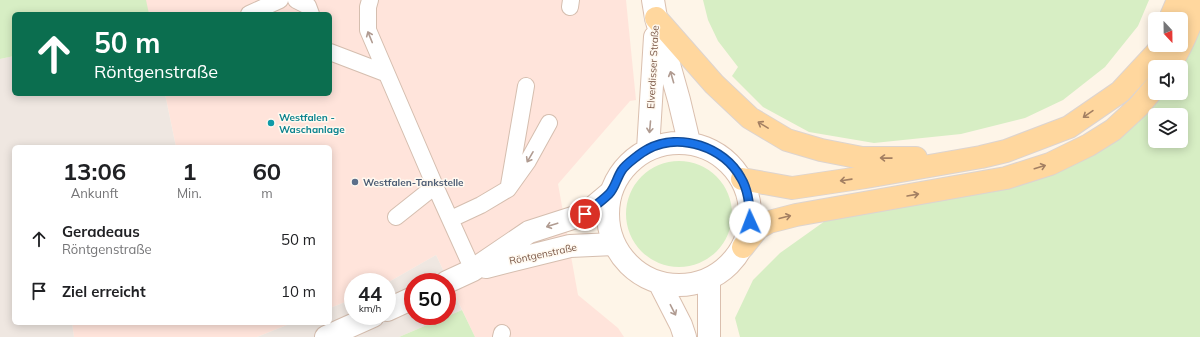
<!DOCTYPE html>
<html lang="de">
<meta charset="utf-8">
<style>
body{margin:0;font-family:Mulish,sans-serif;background:#f6f6f6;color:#202124;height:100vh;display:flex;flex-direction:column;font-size:15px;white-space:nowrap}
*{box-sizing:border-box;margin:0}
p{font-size:13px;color:#757577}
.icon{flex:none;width:22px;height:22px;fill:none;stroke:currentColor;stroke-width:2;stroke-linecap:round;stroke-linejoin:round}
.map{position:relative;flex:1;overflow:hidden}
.side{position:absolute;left:12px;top:145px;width:320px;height:180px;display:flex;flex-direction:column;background:#fff;border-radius:6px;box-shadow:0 2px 10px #0003}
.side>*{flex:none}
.banner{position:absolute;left:12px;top:12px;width:320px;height:84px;border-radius:6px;box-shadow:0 2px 10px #0003;background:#0b6e4f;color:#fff;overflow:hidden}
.needle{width:26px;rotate:158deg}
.fabs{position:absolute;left:1148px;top:12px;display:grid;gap:8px}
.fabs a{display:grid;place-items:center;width:40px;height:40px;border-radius:6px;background:#fff;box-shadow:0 2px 10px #0003;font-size:20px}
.speed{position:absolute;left:344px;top:273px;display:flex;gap:8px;font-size:20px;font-weight:700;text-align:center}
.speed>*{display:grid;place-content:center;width:52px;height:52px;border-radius:50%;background:#fff;box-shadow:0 2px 10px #0003;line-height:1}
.speed small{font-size:10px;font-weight:400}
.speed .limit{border:6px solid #d22;background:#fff;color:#111}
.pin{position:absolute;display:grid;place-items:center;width:34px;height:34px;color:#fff;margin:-17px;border:2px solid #fff;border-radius:50%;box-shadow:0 1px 4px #0007}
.me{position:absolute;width:44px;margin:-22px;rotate:358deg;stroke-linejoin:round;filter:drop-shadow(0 0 3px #0008)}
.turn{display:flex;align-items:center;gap:14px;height:84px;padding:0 16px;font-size:18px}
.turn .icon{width:52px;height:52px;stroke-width:2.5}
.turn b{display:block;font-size:28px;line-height:34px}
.eta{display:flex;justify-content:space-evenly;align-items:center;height:68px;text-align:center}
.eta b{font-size:24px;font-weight:700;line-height:28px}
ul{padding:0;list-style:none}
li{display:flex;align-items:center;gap:12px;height:52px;padding:0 16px}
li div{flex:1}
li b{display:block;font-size:15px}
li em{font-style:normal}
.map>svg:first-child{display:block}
.commercial{fill:#ffe4db}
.industrial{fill:#efe7e1;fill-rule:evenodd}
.green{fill:#d7eec4;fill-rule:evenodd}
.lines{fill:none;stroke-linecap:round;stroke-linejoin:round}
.lane-casing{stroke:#d5beaf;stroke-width:18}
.street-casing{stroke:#d5beaf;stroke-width:24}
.secondary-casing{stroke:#dabfae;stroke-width:24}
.primary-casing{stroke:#ddd4cf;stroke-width:24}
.lane{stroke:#fff;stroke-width:16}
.street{stroke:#fff;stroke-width:22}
.secondary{stroke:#fff;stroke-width:22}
.primary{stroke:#ffd79e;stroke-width:22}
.oneway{stroke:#b09b91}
.oneway2{stroke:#a37f62}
.route-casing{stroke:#114b97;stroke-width:10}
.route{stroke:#1a73e8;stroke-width:7}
.culture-dot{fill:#0f9aa8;stroke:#fff9f0;stroke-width:1.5}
.service-dot{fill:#5c6f8a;stroke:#fff9f0;stroke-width:1.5}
.labels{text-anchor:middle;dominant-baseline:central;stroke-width:3;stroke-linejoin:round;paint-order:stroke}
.street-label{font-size:10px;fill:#7c5948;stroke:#fff9f0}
.culture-label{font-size:10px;font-weight:bold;fill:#0d838f;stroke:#fff9f0;text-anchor:start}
.service-label{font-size:10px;font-weight:bold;fill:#4e5e75;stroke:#fff9f0;text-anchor:start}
</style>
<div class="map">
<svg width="1200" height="337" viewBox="0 0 1200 337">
<rect width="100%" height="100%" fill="#fef5e8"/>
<path class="commercial" d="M145,0H626L636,100L630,101L558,184L578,295L618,328L624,337H475L436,255L387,283V282H353V299L330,308V147H176L165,94H330V14H148Z
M72,323H292L257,337H74Z"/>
<path class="industrial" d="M14,56V94H165L176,147H14V323H72L74,337H0V59Z
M436,255L462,310L399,337H257L292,323H330V308L353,299V316H387V283ZM413,282H447V316H413Z"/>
<path class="green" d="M0,0H146L149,14H14V56L0,59Z
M703,0H1149L1138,26L1105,67L1063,100L1025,118L961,134L874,143L809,132L763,107L732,76L738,67L718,41L708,20Z
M1200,14V337H740L735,318L753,280L780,253L825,221L1000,188L1155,93H1181V67ZM1155,115H1181V141H1155Z
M626 214a53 53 0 1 1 106 0a53 53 0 1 1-106 0Z
M462,310L475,337H399Z"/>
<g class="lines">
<defs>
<path id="lane" d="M296,0L308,6L311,14
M370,0L368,7V30L435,186
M570,7L571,0
M249,14L280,0
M330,52L385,73
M509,185L526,86
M396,217L435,186L473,270
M451,219L481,205L508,189L528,161L549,123
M501,337L502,333"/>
<path id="street" d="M486,267L570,246L614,244
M447,282L473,270L529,232L585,214L610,193
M387,310L413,298
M326,337L373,316"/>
<path id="secondary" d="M653,0L656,18L679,100L689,142
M608 214a71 71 0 1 1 142 0a71 71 0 1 1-142 0Z
M648,149L655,37
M660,284L681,325L685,337
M709,337V279"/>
<path id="primary" d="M656,18L714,84L750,118L787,140L821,150L862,158H916
M1170,19L1178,0
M1169,67C1182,46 1192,24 1198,0
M742,179L792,188L866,177L981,157L1006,151L1069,127L1120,92L1158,51L1160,45
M743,247L758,228L769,222L796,215L1006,178L1050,164L1089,145L1113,130L1139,106L1155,87"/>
</defs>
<use href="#lane" class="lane-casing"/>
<use href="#street" class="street-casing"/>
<use href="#secondary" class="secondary-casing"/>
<use href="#primary" class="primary-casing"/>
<use href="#lane" class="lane"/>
<use href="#street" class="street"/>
<use href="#secondary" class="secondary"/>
<use href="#primary" class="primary"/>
</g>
<defs><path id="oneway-shaft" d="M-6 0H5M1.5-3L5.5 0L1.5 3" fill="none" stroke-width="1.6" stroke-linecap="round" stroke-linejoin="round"/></defs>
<g class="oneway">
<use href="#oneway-shaft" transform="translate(370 37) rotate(-112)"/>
<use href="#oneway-shaft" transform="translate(672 77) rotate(-106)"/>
<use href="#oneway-shaft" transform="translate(650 127) rotate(95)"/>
<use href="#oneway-shaft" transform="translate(530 157) rotate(120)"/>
<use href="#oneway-shaft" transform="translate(552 225) rotate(162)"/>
<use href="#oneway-shaft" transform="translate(673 310) rotate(63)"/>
</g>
<g class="oneway2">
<use href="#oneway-shaft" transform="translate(1088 114) rotate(145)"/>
<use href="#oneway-shaft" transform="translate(763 125) rotate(-149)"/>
<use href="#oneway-shaft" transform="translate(886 158) rotate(-179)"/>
<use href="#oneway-shaft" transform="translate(1040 167) rotate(-17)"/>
<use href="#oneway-shaft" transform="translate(846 180) rotate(172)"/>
<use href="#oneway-shaft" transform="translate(913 195) rotate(-10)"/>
<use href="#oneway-shaft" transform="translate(785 217) rotate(-14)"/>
</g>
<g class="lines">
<defs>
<path id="route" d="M585,214C593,207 602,201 609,194C615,188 617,177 622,170C626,164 642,152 648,149C680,132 724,147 741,178C749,191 750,207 750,222"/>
</defs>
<use href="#route" class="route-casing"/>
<use href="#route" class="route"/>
</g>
<circle class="culture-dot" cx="271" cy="123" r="4"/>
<circle class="service-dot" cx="355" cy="182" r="4"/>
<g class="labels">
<g class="street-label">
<text transform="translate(653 67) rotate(-87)">Elverdisser Straße</text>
<text transform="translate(543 254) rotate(-12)">Röntgenstraße</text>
</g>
<g class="culture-label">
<text x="279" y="117">Westfalen -<tspan x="279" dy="12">Waschanlage</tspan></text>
</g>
<g class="service-label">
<text x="363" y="182">Westfalen-Tankstelle</text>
</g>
</g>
</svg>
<div class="fabs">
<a><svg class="needle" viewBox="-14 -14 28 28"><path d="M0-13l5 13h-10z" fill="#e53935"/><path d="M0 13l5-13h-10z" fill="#757577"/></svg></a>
<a><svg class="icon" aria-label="sound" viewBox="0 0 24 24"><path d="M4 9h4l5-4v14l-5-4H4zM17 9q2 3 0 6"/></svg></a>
<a><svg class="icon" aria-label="layers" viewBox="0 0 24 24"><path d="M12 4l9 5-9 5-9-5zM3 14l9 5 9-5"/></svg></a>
</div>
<div class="speed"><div>44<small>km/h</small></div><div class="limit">50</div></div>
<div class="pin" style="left:585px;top:214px;background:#d93025"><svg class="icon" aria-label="arrive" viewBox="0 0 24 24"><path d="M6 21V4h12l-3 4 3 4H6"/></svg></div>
<svg class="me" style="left:750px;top:222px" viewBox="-20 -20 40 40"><circle r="19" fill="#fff"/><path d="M0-13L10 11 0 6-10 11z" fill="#1a73e8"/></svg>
<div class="banner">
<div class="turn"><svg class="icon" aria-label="ahead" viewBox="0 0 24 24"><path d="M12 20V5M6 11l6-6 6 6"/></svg><div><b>50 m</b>Röntgenstraße</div></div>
</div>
<section class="side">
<div class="eta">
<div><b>13:06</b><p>Ankunft</p></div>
<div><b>1</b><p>Min.</p></div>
<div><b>60</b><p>m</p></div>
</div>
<ul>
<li><svg class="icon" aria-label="ahead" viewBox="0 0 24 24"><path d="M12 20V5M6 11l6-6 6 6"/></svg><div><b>Geradeaus</b><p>Röntgenstraße</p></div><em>50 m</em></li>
<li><svg class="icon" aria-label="arrive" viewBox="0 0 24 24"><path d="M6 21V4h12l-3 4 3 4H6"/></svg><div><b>Ziel erreicht</b></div><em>10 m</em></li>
</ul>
</section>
</div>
